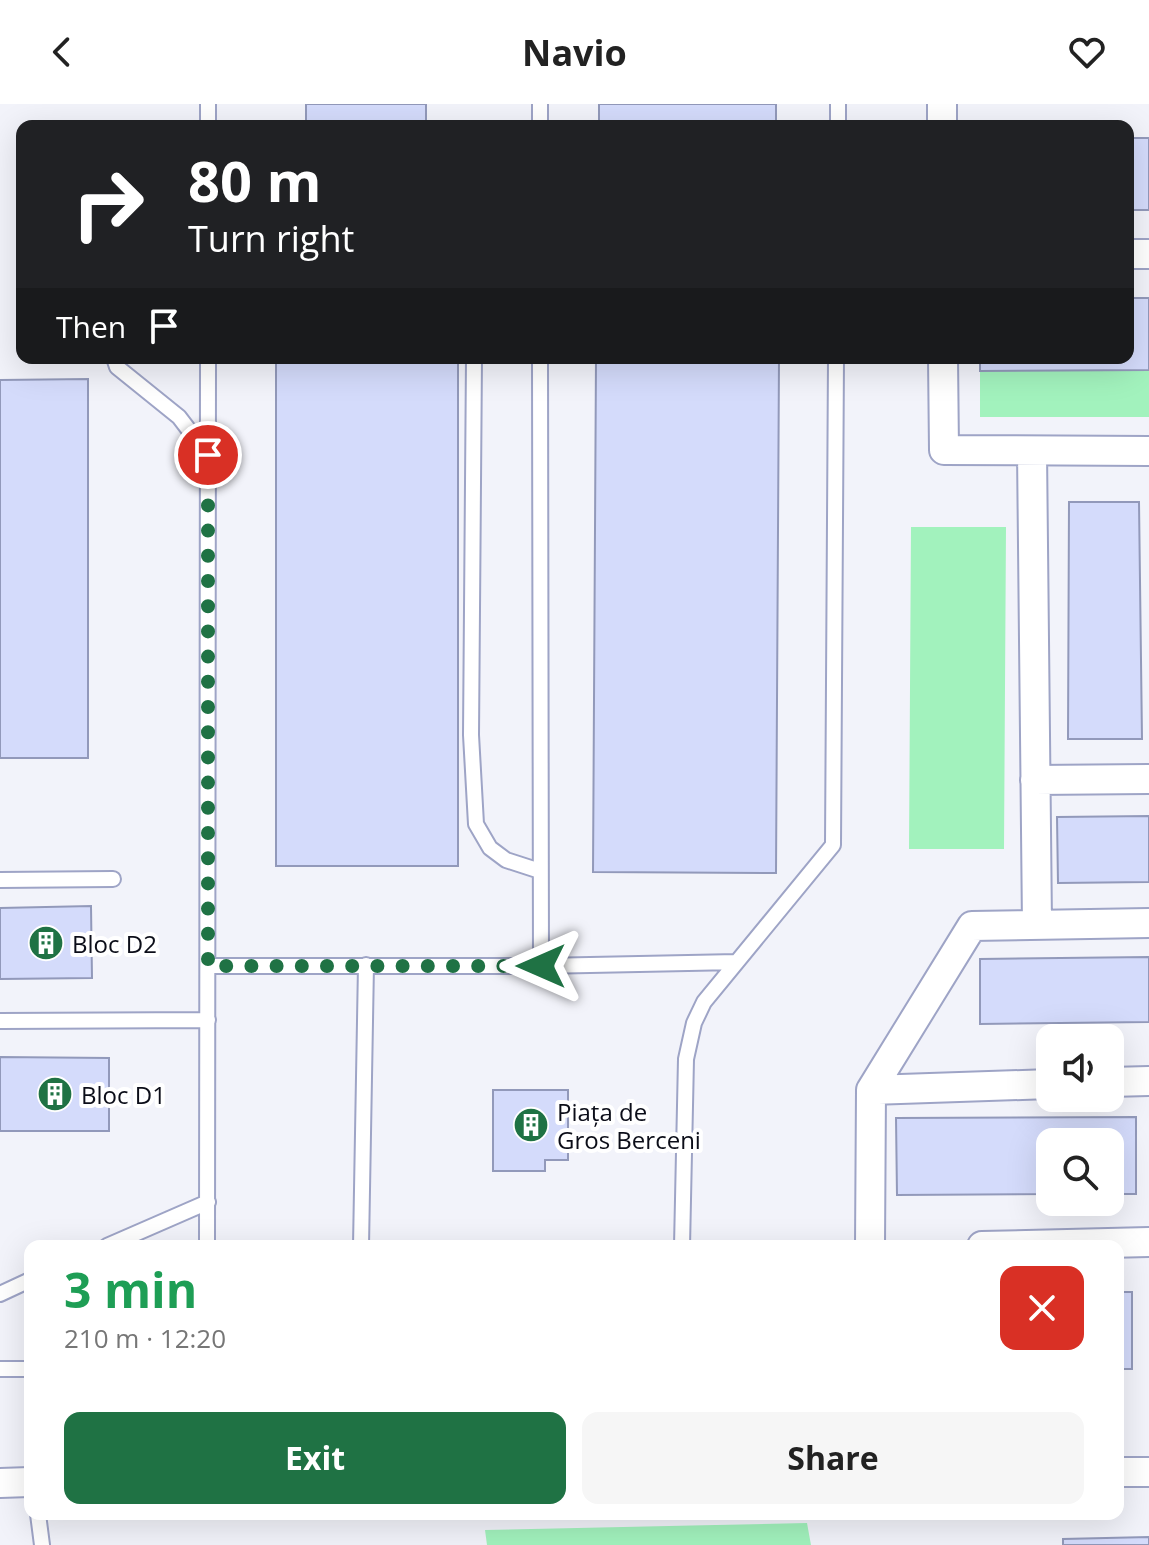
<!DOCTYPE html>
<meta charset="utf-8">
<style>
body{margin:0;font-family:"Open Sans",sans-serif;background:#f6f6f6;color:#222;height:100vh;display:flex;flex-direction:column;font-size:30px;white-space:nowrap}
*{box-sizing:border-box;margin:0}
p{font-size:26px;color:#767676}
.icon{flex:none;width:44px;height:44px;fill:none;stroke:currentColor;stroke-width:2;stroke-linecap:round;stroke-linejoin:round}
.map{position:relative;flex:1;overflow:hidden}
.details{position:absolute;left:24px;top:1136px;width:1100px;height:280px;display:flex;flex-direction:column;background:#fff;border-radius:16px;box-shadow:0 8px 32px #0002}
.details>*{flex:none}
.hud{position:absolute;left:16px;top:16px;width:1118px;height:244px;border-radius:16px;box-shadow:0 8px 32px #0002;background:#202124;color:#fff;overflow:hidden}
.tools{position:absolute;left:1036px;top:920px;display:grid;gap:16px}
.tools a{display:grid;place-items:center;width:88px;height:88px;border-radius:16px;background:#fff;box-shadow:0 8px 32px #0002;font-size:40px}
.pin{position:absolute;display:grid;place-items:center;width:68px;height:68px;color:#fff;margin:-34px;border:4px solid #fff;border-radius:50%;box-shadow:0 2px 8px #0007}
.me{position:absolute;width:88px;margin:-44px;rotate:270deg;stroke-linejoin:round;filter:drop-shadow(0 0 6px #0008)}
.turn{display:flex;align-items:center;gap:28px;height:168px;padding:0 40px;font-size:36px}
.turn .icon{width:104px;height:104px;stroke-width:2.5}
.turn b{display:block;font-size:56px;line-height:68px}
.then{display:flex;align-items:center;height:76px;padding:0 40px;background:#0003;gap:16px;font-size:30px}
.round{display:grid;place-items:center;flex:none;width:84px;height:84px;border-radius:16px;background:#f6f6f6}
.head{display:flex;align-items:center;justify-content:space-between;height:136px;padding:0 40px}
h1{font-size:48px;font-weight:700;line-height:60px;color:#1e9e55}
.primary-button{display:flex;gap:16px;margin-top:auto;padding:16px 40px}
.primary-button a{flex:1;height:92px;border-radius:16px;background:#1f7244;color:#fff;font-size:32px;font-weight:700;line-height:92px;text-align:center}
.primary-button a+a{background:#f6f6f6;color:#222}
header{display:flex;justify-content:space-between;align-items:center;height:104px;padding:0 40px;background:#fff;font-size:36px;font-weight:700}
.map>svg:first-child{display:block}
.green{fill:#a2f2bd}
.building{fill:#d4dbfb;stroke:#9299ba;stroke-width:2}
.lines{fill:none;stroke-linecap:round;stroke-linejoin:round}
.lane-casing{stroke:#9ea4c6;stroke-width:18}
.street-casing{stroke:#9ea4c6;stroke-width:32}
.lane{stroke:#fff;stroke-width:14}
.street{stroke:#fff;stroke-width:28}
.route{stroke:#1f7244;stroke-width:14;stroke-dasharray:0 25.2}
.labels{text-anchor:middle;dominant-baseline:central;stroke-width:8;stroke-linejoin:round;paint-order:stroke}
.poi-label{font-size:24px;fill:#0b0d18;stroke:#fff;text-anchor:start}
</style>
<header><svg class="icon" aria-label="back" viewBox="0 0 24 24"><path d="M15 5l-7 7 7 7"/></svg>Navio<svg class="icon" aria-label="heart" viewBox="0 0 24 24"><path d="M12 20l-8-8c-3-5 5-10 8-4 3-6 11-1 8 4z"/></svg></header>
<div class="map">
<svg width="1149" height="1441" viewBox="0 0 1149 1441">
<rect width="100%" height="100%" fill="#f2f3fa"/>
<path class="green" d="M1149,266V313H980V267Z
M911,423H1006L1004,745H909Z
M807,1419L811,1441H487L485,1426Z"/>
<path class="building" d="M306,0H426V22H306Z
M599,0H776V22H599Z
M1128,34H1149V106H1128Z
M1128,194H1149V266L980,267V254H1128Z
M276,254H458V762H276Z
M596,254H779L776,769L593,768Z
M88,275V654H0V276Z
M1069,398H1139L1142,635H1068Z
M1149,712V778L1058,779L1057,713Z
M91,802L92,874L0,875V804Z
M1149,853V918L980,920V855Z
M0,953L109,954V1027H0Z
M493,986H568V1056H545V1067H493Z
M1136,1013V1090H1110V1038H1050V1090L897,1091L896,1014Z
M1118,1188H1132V1265H1118Z
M1149,1433V1441H1063V1435Z"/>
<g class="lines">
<defs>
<path id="lane" d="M208,22V0
M540,22V0
M838,22V0
M114,254L117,263L179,313L208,351
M474,254L471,631L476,720L490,744L506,756L540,767
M540,254L541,862
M0,776L113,775
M208,862H541L737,858
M0,917L208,916
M107,1142L208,1098
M207,1142L208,254
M361,1142L366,861
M682,1142L686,955L694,919L704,898L833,741L836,254
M0,1190L30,1176
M0,1265H30
M38,1410L42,1441"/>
<path id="street" d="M942,0V22
M1128,150H1149
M943,254L944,346L1149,347
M1032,347L1037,820
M1035,676L1149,675
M1110,978L1149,977
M871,986L1050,980
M870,1142L871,986L972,822L1149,819
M982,1142L1149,1138
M1118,1368H1149
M0,1379L30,1378"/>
</defs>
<use href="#lane" class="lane-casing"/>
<use href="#street" class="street-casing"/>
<use href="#lane" class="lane"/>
<use href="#street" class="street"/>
</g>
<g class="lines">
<path class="route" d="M208,351V862H541"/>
</g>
<defs>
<symbol id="building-disc" viewBox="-11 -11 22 22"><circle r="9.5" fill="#1f7244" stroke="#fff"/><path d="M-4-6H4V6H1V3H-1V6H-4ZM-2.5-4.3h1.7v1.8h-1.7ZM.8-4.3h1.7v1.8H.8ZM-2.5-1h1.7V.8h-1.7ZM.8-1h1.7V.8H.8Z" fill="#fff"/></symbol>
</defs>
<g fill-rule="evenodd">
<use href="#building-disc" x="26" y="819" width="40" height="40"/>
<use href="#building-disc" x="35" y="970" width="40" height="40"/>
<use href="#building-disc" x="511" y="1001" width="40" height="40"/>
</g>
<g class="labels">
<g class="poi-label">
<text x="72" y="839">Bloc D2</text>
<text x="81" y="990">Bloc D1</text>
<text x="557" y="1007">Piața de<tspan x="557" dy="28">Gros Berceni</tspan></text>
</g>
</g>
</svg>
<div class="tools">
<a><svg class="icon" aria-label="sound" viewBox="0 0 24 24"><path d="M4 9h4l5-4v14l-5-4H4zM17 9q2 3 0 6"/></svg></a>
<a><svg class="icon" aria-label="search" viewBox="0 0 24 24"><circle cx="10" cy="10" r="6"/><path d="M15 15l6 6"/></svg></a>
</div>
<div class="pin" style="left:208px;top:351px;background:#d93025"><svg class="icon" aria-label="arrive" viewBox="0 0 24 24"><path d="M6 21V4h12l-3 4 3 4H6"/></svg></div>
<svg class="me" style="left:541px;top:862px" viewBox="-20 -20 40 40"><path d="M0-17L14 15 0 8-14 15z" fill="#1f7244" stroke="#fff" stroke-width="4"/></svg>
<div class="hud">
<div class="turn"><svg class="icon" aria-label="right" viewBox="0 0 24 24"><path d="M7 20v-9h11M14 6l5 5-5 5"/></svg><div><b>80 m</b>Turn right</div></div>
<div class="then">Then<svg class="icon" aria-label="arrive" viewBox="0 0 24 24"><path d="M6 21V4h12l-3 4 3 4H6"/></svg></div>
</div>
<section class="details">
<div class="head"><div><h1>3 min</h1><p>210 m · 12:20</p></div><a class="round" style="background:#d93025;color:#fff"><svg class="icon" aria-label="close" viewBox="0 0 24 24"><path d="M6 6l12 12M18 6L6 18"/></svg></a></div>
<div class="primary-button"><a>Exit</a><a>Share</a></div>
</section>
</div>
